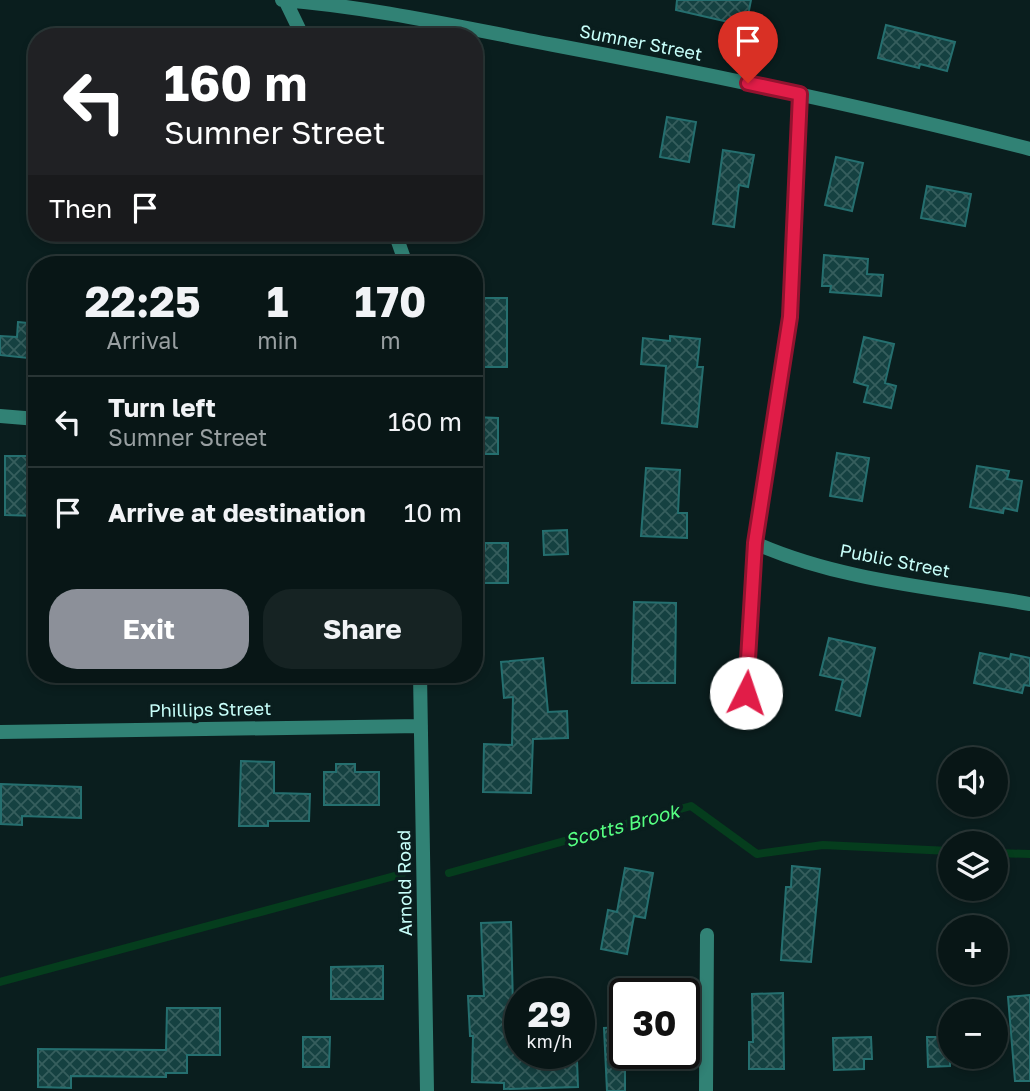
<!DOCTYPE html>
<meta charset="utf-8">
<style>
body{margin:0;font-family:"Golos Text",sans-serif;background:#162323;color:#f1f3f6;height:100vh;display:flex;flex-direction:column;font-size:26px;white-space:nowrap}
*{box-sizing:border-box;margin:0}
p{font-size:23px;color:#989fa1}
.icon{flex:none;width:38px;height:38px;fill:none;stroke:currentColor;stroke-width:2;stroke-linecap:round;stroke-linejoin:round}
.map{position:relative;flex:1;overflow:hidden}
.drawer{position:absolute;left:28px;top:256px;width:455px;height:427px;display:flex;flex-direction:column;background:#081616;border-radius:28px;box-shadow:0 4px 10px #0003,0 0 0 2px #293535}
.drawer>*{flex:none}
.banner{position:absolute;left:28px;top:28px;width:455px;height:214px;border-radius:28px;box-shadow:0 4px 10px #0003,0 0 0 2px #293535;background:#202124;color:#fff;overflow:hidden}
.controls{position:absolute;left:938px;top:747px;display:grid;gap:14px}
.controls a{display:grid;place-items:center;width:70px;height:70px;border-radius:50%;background:#081616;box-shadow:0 4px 10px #0003,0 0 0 2px #293535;font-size:35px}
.speed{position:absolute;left:504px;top:978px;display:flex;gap:14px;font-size:35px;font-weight:700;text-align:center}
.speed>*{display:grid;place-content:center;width:91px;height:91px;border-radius:50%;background:#081616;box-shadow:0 4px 10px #0003,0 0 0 2px #293535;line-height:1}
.speed small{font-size:18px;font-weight:400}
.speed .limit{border:4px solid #111;border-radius:10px;background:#fff;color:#111}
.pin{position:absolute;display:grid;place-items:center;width:60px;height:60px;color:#fff;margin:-72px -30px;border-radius:50% 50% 50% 0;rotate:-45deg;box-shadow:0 0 7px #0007}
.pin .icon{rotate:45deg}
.me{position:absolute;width:77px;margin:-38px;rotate:4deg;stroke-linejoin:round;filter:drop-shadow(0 0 5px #0008)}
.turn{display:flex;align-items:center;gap:24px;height:147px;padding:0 21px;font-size:32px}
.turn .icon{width:91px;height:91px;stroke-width:2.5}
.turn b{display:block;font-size:49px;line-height:60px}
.then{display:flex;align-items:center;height:66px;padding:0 21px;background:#0003;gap:14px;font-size:26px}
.eta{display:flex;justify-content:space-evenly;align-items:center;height:119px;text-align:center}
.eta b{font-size:42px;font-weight:700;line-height:49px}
.primary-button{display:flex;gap:14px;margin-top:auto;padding:14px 21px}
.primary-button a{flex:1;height:80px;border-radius:28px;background:#8c9099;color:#fff;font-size:28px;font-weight:700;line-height:80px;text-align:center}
.primary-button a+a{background:#162323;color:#f1f3f6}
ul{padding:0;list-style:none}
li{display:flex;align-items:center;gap:21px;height:91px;padding:0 21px;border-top:2px solid #293535}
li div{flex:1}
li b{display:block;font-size:26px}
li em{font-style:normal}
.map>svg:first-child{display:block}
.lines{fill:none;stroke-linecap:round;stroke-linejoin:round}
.stream{stroke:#053d1d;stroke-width:8}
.building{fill:url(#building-cross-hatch);stroke:#256f6f;stroke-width:2}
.street{stroke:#318275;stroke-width:14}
.route-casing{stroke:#92132f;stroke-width:18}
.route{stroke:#e11d48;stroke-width:12}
.labels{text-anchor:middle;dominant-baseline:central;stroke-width:7;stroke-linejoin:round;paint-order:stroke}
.street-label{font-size:18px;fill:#c8fffa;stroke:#0a1e1e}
.water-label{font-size:19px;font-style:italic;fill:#56ff82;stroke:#0a1e1e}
</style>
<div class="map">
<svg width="1030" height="1091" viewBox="0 0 1030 1091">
<defs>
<pattern id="building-cross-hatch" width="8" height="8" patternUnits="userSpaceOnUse" patternTransform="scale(1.75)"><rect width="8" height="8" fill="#154141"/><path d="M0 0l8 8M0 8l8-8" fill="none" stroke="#365e5d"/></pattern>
</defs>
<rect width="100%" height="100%" fill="#0a1e1e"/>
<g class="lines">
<path class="stream" d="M996,853L1030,854
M449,873L691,806L757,854L823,845L950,851
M0,982L402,874"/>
</g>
<path class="building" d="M677,0H751L746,26L676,10Z
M886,25L955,42L947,71L920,64L919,68L878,58Z
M667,117L696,122L689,162L660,157Z
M723,150L754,155L748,187L739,185L734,227L713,224Z
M836,157L863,163L852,211L825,205Z
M927,186L971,194L965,226L921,218Z
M824,255L868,259L867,274L883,275L881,296L830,292L831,286H822Z
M474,298H507V367H474Z
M18,322L37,324V359L0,355V336L17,337Z
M670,336L700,339L697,367H703L697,427L662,423L666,366L641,364L643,338L670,341Z
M864,337L894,344L885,383L896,386L891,408L864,402L868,386L854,382Z
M474,417L498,418V454H474Z
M837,453L869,458L862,501L830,496Z
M5,456H37V516L5,515Z
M977,466L1009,471L1007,479L1022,481L1017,511L1004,508L1003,513L970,507Z
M646,468L680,470L678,513H687V538L641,536Z
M567,530L568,554L544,555L543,531Z
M485,543H508V583H474V549H485Z
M634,602L676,603L675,683H632Z
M829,638L875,648L860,716L836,710L843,680L820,675Z
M980,653L1010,659L1011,654L1030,658V686L1024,685L1022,693L974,683Z
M543,658L548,712L567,711L568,738L533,739L531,793L483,792L484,744L512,745L513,697L504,698L501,662Z
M241,761L274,762V793L310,794L309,821H268V826H239Z
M336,764H355V772H379V805H324V772H336Z
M1,784L81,787V818L22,816V825L1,824Z
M792,866L820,869L811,962L781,960L786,887H791Z
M625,868L653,873L645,918L634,916L627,954L601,949L608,910L617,912Z
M511,922L514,1050L523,1054V1060H577L578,1087L504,1089V1083L472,1082L473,1036H470L468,996H484L481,923Z
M383,966V999H331V967Z
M783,993L784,1069H749V1042H753L752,994Z
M1030,995V1081H1015L1008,997Z
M167,1008H220V1055H187V1073H166V1077L71,1076V1088L38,1087V1049L166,1050Z
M625,1027V1091H607L604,1028Z
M303,1037H330L329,1067H303Z
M871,1037L872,1059H864V1069L834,1070L833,1038Z
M927,1037H950V1066L928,1067Z"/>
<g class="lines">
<path class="street" d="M282,0C373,7 464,28 554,45C714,75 873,108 1030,149
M285,0L303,37
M395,233L406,264
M0,416L37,419
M755,543C840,581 939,588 1030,604
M420,674L427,1091
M746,693L755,543L790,317L800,94
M0,732L421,726
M706,1091L707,935"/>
</g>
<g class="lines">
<defs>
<path id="route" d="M746,693L755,543L790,317L800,94L748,83"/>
</defs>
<use href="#route" class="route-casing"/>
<use href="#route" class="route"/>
</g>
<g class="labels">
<g class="street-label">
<text transform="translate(641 42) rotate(11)">Sumner Street</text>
<text transform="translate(895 560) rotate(11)">Public Street</text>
<text transform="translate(210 709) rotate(-1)">Phillips Street</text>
<text transform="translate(404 883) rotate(-91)">Arnold Road</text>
</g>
<g class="water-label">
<text transform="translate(622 825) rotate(-15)">Scotts Brook</text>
</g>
</g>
</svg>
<div class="controls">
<a><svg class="icon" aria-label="sound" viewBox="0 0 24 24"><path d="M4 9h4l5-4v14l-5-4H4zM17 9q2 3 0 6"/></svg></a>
<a><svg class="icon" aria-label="layers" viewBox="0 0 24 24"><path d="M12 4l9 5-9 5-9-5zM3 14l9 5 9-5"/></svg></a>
<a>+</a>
<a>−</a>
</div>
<div class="speed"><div>29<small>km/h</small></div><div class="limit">30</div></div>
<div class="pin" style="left:748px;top:83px;background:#d93025"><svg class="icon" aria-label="arrive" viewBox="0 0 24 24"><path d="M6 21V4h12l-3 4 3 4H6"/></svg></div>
<svg class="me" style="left:746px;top:693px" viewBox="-20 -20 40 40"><circle r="19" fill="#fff"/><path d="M0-13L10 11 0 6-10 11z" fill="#e11d48"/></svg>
<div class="banner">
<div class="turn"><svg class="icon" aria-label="left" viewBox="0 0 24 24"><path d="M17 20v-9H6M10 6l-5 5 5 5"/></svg><div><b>160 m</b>Sumner Street</div></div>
<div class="then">Then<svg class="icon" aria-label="arrive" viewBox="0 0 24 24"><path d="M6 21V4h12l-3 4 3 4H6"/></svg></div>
</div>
<section class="drawer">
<div class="eta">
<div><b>22:25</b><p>Arrival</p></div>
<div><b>1</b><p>min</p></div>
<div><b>170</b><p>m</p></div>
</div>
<ul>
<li><svg class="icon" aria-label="left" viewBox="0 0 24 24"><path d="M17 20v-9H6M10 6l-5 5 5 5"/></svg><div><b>Turn left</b><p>Sumner Street</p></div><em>160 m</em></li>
<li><svg class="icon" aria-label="arrive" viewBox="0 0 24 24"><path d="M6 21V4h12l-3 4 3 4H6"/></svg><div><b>Arrive at destination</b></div><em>10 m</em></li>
</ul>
<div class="primary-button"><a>Exit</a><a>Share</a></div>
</section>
</div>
